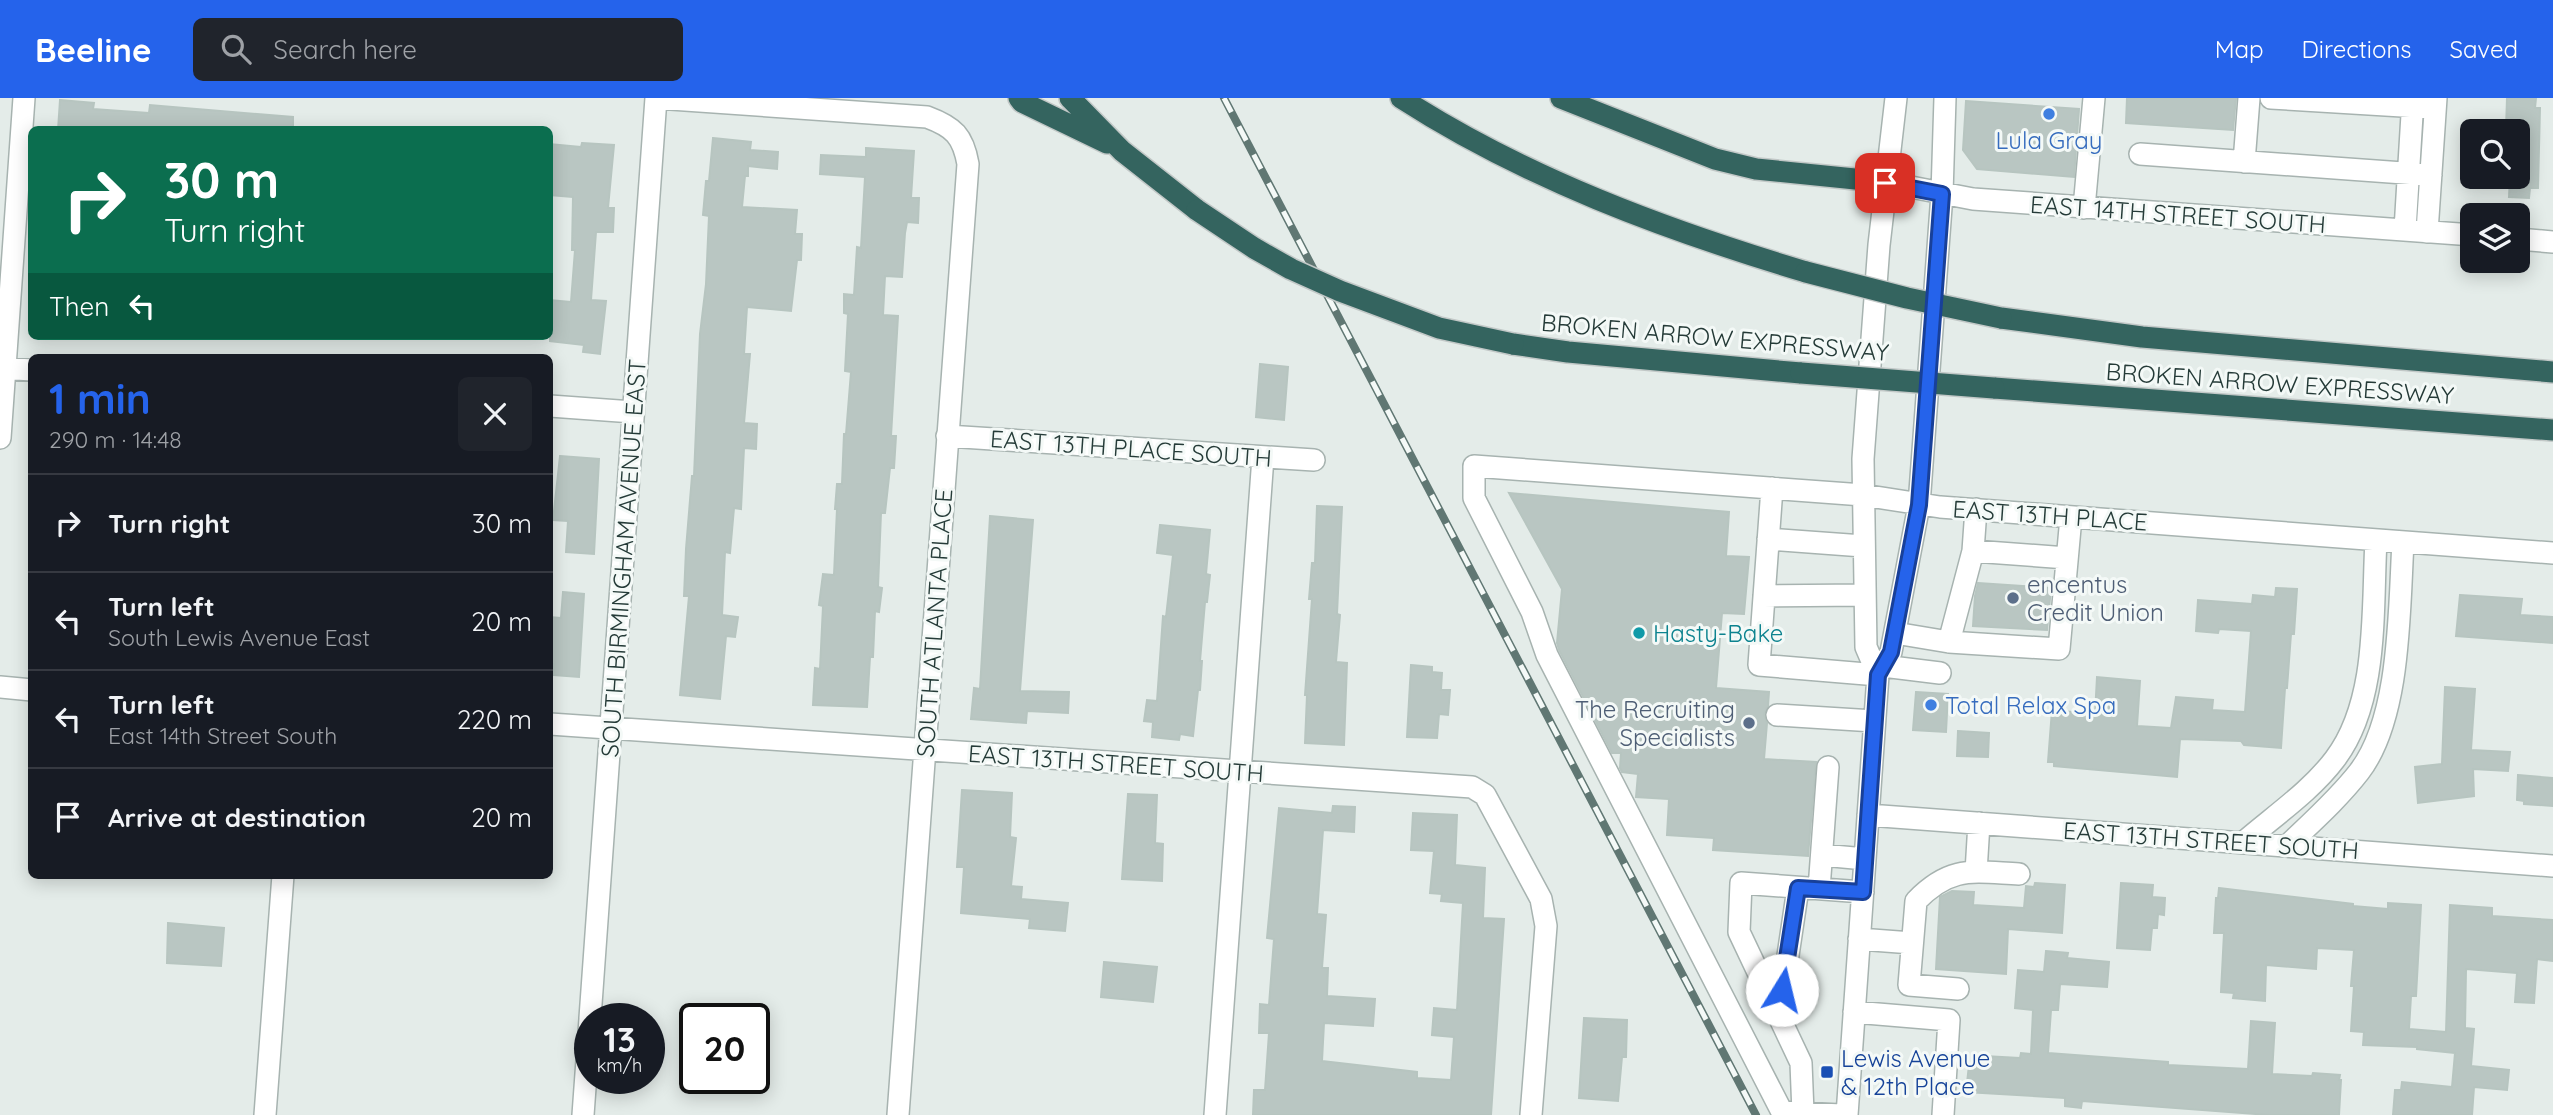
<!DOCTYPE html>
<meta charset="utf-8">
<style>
body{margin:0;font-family:Quicksand,sans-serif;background:#20242c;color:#f1f3f6;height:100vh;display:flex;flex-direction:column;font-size:26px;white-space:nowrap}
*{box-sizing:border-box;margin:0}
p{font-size:23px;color:#9ea1a6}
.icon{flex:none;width:38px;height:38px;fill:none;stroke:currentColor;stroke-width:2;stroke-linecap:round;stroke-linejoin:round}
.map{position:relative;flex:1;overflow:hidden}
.sheet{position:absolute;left:28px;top:256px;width:525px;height:525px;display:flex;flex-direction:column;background:#171b24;border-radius:10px;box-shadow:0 4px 18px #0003}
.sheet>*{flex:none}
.hud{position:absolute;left:28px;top:28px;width:525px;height:214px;border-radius:10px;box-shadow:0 4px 18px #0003;background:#0b6e4f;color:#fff;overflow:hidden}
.controls{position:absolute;left:2460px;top:21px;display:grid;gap:14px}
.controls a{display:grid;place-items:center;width:70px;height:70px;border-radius:10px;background:#171b24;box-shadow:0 4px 18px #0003;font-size:35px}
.speed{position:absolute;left:574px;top:905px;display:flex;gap:14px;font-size:35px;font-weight:700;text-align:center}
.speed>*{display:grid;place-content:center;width:91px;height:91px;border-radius:50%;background:#171b24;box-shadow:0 4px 18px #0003;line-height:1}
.speed small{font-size:18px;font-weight:400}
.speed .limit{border:4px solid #111;border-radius:10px;background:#fff;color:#111}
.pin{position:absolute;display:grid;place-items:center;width:60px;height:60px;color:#fff;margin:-30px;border-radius:14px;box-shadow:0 4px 10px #0006}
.me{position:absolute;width:77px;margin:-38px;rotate:9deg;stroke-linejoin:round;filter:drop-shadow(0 0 5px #0008)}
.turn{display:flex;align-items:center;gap:24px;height:147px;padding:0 21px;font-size:32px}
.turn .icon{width:91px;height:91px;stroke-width:2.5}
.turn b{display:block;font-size:49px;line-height:60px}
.then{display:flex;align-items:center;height:66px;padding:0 21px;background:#0003;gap:14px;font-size:26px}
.round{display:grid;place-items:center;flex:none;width:74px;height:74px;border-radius:10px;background:#20242c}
.head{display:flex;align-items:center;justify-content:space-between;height:119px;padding:0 21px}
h1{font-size:42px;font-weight:700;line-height:52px;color:#2563eb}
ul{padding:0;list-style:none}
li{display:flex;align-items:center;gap:21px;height:98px;padding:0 21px;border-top:2px solid #363941}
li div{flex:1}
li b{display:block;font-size:26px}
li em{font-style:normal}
header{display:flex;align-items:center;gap:42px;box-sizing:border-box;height:98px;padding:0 35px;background:#2563eb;color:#fff}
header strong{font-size:33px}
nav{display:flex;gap:38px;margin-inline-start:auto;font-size:24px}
.search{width:490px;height:63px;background:#20242c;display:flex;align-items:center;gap:18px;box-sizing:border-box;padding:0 24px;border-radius:10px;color:#9ea1a6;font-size:26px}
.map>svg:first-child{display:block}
.building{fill:#b9c6c2;stroke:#b7c5c0;stroke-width:2}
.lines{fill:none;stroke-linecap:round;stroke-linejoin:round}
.minor-casing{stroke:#a7b3b0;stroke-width:24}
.highway-casing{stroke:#c2c8c7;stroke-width:24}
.minor{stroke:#fff;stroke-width:21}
.highway{stroke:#34645f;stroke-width:21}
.rail-casing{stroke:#607773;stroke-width:8}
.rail{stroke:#f4f9f7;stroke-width:5;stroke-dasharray:16;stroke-linecap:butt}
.highway-bridge-casing{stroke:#c2c8c7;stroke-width:24;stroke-linecap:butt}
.highway-bridge{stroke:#34645f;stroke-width:21}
.route-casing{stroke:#184099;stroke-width:18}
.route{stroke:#2563eb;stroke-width:12}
.shop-dot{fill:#3f7fe0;stroke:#f4f9f7;stroke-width:2.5}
.service-dot{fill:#5c6f8a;stroke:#f4f9f7;stroke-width:2.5}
.culture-dot{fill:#0f9aa8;stroke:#f4f9f7;stroke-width:2.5}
.transit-dot{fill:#1a4fb4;stroke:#f4f9f7;stroke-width:2.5}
.labels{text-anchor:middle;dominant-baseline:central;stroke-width:6;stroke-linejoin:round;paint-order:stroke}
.shop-label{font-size:24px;fill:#366cbe;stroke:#f4f9f7}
.street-label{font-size:24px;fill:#253b38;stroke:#f4f9f7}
.service-label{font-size:24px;fill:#4e5e75;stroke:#f4f9f7;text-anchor:start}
.culture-label{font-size:24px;fill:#0d838f;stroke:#f4f9f7;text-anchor:start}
.transit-label{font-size:24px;fill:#164399;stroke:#f4f9f7;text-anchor:start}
</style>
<header>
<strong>Beeline</strong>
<div class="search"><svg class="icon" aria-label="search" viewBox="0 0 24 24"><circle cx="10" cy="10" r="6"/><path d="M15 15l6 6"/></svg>Search here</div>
<nav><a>Map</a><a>Directions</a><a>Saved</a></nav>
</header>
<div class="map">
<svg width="2553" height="1017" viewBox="0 0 2553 1017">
<rect width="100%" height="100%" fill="#e4ece9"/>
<path class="building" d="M2127,0H2236L2233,32L2126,25Z
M2507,0H2536L2535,10H2540L2538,90H2530L2529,100L2509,99L2510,79H2518V32L2506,31Z
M60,2L94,5L93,11L149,15L150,7L293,19V32H58Z
M1966,3L2079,11L2074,79L1977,71L1963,52Z
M713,40L751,44L750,52L778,54L777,71L748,68V78H745L742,109L797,112L795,136H802L801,162H797L791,213L747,209L744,256H750L744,325L757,326L756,351L744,350L741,411L734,410L730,455L725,454L722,517L738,519L735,539L726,538L720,601L680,597L689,498H684L686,451L692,378H694L700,236L706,186L709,118L703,117L706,83H709Z
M582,45L614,47L608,110H614L613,134H596L591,202L606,203L600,256L583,254L584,247L550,243V202L571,204L575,152H572L573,99L550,97V46L581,49Z
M866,50L914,53L911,100H919L918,125L907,124L905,135L902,179L885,178L883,217L898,218L891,338H896L894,370H890L885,415H881L878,489L882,490L879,514L875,513L873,559H870L867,609L813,607L815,570L820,571L823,508L819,507L823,476L834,477L837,411H835L837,386H842L844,336H846L851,274L845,273L848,216L844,215V196L854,197L857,149L861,150L865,79L820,76L821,57L866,59Z
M1260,266L1288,269L1284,322L1256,319Z
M560,358L599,361L594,456L566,454L568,423L553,422Z
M1509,395L1729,414L1726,458L1749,459L1744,516L1722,515L1716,590L1769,594L1768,608L1764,616L1767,625L1764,661L1816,664L1808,758L1713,752L1714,740L1667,737L1669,701L1636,699L1638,676L1622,674L1620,670L1621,655H1612L1559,552L1557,545L1562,491Z
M1317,408L1342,409L1337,516L1340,517L1336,564L1347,565L1344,647L1305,645L1307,597H1305L1312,501H1309L1312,465H1315Z
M990,418L1033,422L1020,593L1069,594L1068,615L1027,613L1026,625L971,621L974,590L980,591Z
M1160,427L1210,432L1206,476L1210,477L1207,504H1205L1200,563H1202L1200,592H1198L1193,638L1180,636L1179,642L1152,639L1153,624L1144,623L1147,602L1157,603L1163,518L1166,519L1173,457L1157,455Z
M1978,485L2051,490L2047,532L1973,528L1975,498Z
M2276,490L2297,491L2294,536H2291L2287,590H2285L2281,650L2244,647L2241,643L2180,641L2177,679L2054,668V664H2048L2052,612L2095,616L2097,579L2140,583L2137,628L2171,630L2176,599L2213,602L2212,612L2245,614L2251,533L2219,531L2218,535L2196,533L2198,502L2252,506L2253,497L2275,499Z
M563,494L584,496L579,579L554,577V566H550V519L561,520Z
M2460,497L2522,501L2520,517L2553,519V545L2456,538Z
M1411,567L1432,569V574L1442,575L1441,592H1450L1448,617L1439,616L1437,640L1407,639Z
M2445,589L2475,591L2471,652L2510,654L2508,673L2473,671L2474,698L2418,705L2415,669L2442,666Z
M1916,594L1948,596L1946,634L1913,632Z
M1958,633L1989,635L1988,659L1957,658Z
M2518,677L2553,680V708L2524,706V703L2517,702Z
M962,692L1012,695L1010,739L1016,740L1011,788L1022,789L1021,801L1068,805L1065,833L1029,830L1030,821L961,815L964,769H957Z
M1128,696L1157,697L1155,745L1163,746L1162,783L1122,781Z
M1333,708L1355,709L1354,734L1323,732L1317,816L1326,817L1322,870H1328L1327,898L1375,901L1373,928L1324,925L1322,963L1417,974V980L1451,982L1454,939L1432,937L1434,910L1457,912L1463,805L1441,803L1442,796L1430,795L1434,753L1411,752L1413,715L1457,717L1455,767L1485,770L1483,820L1504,821L1491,1017H1253L1254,992H1265L1269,935H1259L1260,906L1269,907L1274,841L1267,840L1279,710L1332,715Z
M2035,785L2065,787L2062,835L2008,831L2006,876L1936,871L1940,799L1952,793L1974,794L1973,807L2024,810L2026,788L2034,789Z
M2121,785L2153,787L2152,799L2165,800L2164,817L2158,816L2157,830H2152L2150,852L2117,850Z
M2219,790L2353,806V808L2388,811V805L2421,807L2416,898H2411L2409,931L2446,934L2450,807L2492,810V818L2553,822V863L2537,861L2534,905L2515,904L2517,875L2466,871L2465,930L2474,931L2471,968L2509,972L2507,992L2474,989L2472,1017H2393L2395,992H2401L2402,984L2452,989L2455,955L2417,951V949L2363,947L2364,934L2351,933L2354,888H2351L2354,852L2317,850L2316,871L2266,867L2265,903L2233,900L2234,895L2221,894L2224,835H2214L2216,800H2218Z
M168,825L224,830L221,868L167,865Z
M2046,853L2068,855L2067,860L2109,864L2107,889L2060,886L2058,912H2051L2048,955L2168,964V967L2248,971L2251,923L2275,925L2272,976L2312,978L2313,975L2340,977L2339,982H2341L2339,1017H2269L2082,1003L2081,1010L2065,1008V1000L1966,994L1969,967L1985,968V958L2020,960L2021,955L2031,956L2033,912L2015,910L2018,872L2044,874Z
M1104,864L1157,869L1153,904L1101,899Z
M1584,920L1627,922L1626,959H1622L1618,1003L1579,1000Z"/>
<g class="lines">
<defs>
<path id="minor" d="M656,0L927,19C954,29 963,38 968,66L898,1017
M2271,0L2435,10
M2140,56L2431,77
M2244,64L2249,0
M1885,84L1973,101L2473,137
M2084,110L2094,0
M2405,132L2413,0
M2427,134L2436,0
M2518,141L2553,144
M0,270L32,272
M550,308L633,314
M947,338L1314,362
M0,340L24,0
M1772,390L1759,567L1878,577
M1768,441L1863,448
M1973,453L1976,411
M1764,498L1865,497
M1895,535L1949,544L2059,551L2071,419
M1949,544L1973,453L2067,460
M1883,568L1940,575
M1878,577L1866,549L1863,361L1879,147L1896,0
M0,589L32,592
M1777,617L1874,623
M550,626L1472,689L1485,697L1541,801L1546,828L1531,1017
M1868,717L2553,768
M2244,744C2274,718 2311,693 2335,661C2379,603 2372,511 2376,442
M2288,747C2312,724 2338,701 2359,674C2401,620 2399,511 2403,444
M1822,757L1865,761
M1976,774L1979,725
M1819,791L1828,669
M1859,841L1912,845
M1958,891L1909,887L1916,803C1951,767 1973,774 2019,776
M1854,914L1949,922L1943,1017
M1779,918L1798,790
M590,920L656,0
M1803,1015L1801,965L1739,834L1741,785L1863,794
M265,1017L283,777
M583,1017L590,921
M1215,1017L1263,359
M1841,1017L1782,1014L1547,557L1532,514L1474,400V368L1863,397L1940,409L2553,455
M1847,1017L1878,577L1891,554L1919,407L1942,96L1945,0"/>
<path id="highway" d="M1019,0L1022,4L1107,45
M1070,0L1122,53L1197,112
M1401,0C1525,80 1666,132 1806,174
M1561,0L1715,61L1756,71L1885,84
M2001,220L2142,239L2553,274
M1513,246L1568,254L1801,275
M1994,290L2553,332"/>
</defs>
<use href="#minor" class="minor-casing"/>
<use href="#highway" class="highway-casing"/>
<use href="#minor" class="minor"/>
<use href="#highway" class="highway"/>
<defs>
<path id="rail" d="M1224,0L1756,1017"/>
</defs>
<use href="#rail" class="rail-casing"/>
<use href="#rail" class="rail"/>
<defs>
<path id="highway-bridge" d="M1197,112L1254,150L1291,171L1340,193L1439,230L1513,246
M1806,174L1907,200L2001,220
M1801,275L1994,290"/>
</defs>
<use href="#highway-bridge" class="highway-bridge-casing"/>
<use href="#highway-bridge" class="highway-bridge"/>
</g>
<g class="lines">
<defs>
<path id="route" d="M1782,892L1798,790L1863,794L1878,577L1891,554L1919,407L1942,96L1885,85"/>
</defs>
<use href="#route" class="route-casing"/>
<use href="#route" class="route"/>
</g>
<g class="shop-dot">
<circle cx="2049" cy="16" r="7"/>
<circle cx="1931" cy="607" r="7"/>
</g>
<g class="service-dot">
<circle cx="2013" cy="500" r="7"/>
<circle cx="1749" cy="625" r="7"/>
</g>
<circle class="culture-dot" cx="1639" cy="535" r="7"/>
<rect class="transit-dot" x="1820" y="967" width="14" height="14" rx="3.5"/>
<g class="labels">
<g class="shop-label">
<text x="2049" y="42">Lula Gray</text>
<text x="1945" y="607" text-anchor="start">Total Relax Spa</text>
</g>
<g class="street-label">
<text transform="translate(2178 116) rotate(4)">EAST 14TH STREET SOUTH</text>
<text transform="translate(1715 239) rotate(5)">BROKEN ARROW EXPRESSWAY</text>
<text transform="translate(2280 285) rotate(4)">BROKEN ARROW EXPRESSWAY</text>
<text transform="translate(1131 350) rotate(4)">EAST 13TH PLACE SOUTH</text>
<text transform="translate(2050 417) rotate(4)">EAST 13TH PLACE</text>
<text transform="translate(623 460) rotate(-86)">SOUTH BIRMINGHAM AVENUE EAST</text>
<text transform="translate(934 525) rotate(-86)">SOUTH ATLANTA PLACE</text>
<text transform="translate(1116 665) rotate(4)">EAST 13TH STREET SOUTH</text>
<text transform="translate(2211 742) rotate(4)">EAST 13TH STREET SOUTH</text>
</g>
<g class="service-label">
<text x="2027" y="486">encentus<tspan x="2027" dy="28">Credit Union</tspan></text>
<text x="1735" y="611" text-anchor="end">The Recruiting<tspan x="1735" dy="28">Specialists</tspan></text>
</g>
<g class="culture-label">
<text x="1653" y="535">Hasty-Bake</text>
</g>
<g class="transit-label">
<text x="1841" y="960">Lewis Avenue<tspan x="1841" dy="28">&amp; 12th Place</tspan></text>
</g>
</g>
</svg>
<div class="controls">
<a><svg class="icon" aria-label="search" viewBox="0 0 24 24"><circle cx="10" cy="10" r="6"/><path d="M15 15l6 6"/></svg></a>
<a><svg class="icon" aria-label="layers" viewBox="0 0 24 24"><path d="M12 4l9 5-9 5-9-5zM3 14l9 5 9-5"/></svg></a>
</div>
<div class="speed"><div>13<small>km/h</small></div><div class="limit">20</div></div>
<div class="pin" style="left:1885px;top:85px;background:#d93025"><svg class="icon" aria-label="arrive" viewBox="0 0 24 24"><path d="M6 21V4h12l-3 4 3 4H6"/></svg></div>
<svg class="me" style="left:1782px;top:892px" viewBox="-20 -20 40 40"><circle r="19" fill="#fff"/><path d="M0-13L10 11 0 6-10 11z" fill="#2563eb"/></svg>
<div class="hud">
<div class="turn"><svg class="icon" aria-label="right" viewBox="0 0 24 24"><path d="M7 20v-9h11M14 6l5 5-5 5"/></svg><div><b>30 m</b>Turn right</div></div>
<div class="then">Then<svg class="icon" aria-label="left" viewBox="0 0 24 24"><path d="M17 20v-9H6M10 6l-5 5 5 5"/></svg></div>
</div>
<section class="sheet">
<div class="head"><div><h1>1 min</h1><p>290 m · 14:48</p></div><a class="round"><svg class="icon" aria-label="close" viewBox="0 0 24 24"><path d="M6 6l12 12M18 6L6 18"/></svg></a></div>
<ul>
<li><svg class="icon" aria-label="right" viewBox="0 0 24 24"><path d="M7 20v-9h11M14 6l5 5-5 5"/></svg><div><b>Turn right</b></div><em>30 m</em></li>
<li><svg class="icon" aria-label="left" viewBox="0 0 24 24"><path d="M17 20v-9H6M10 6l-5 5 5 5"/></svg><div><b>Turn left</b><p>South Lewis Avenue East</p></div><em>20 m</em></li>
<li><svg class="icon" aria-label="left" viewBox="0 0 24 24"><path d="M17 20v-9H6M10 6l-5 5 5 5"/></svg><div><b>Turn left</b><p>East 14th Street South</p></div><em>220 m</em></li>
<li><svg class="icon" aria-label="arrive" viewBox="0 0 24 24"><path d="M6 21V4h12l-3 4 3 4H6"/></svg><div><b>Arrive at destination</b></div><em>20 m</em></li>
</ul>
</section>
</div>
